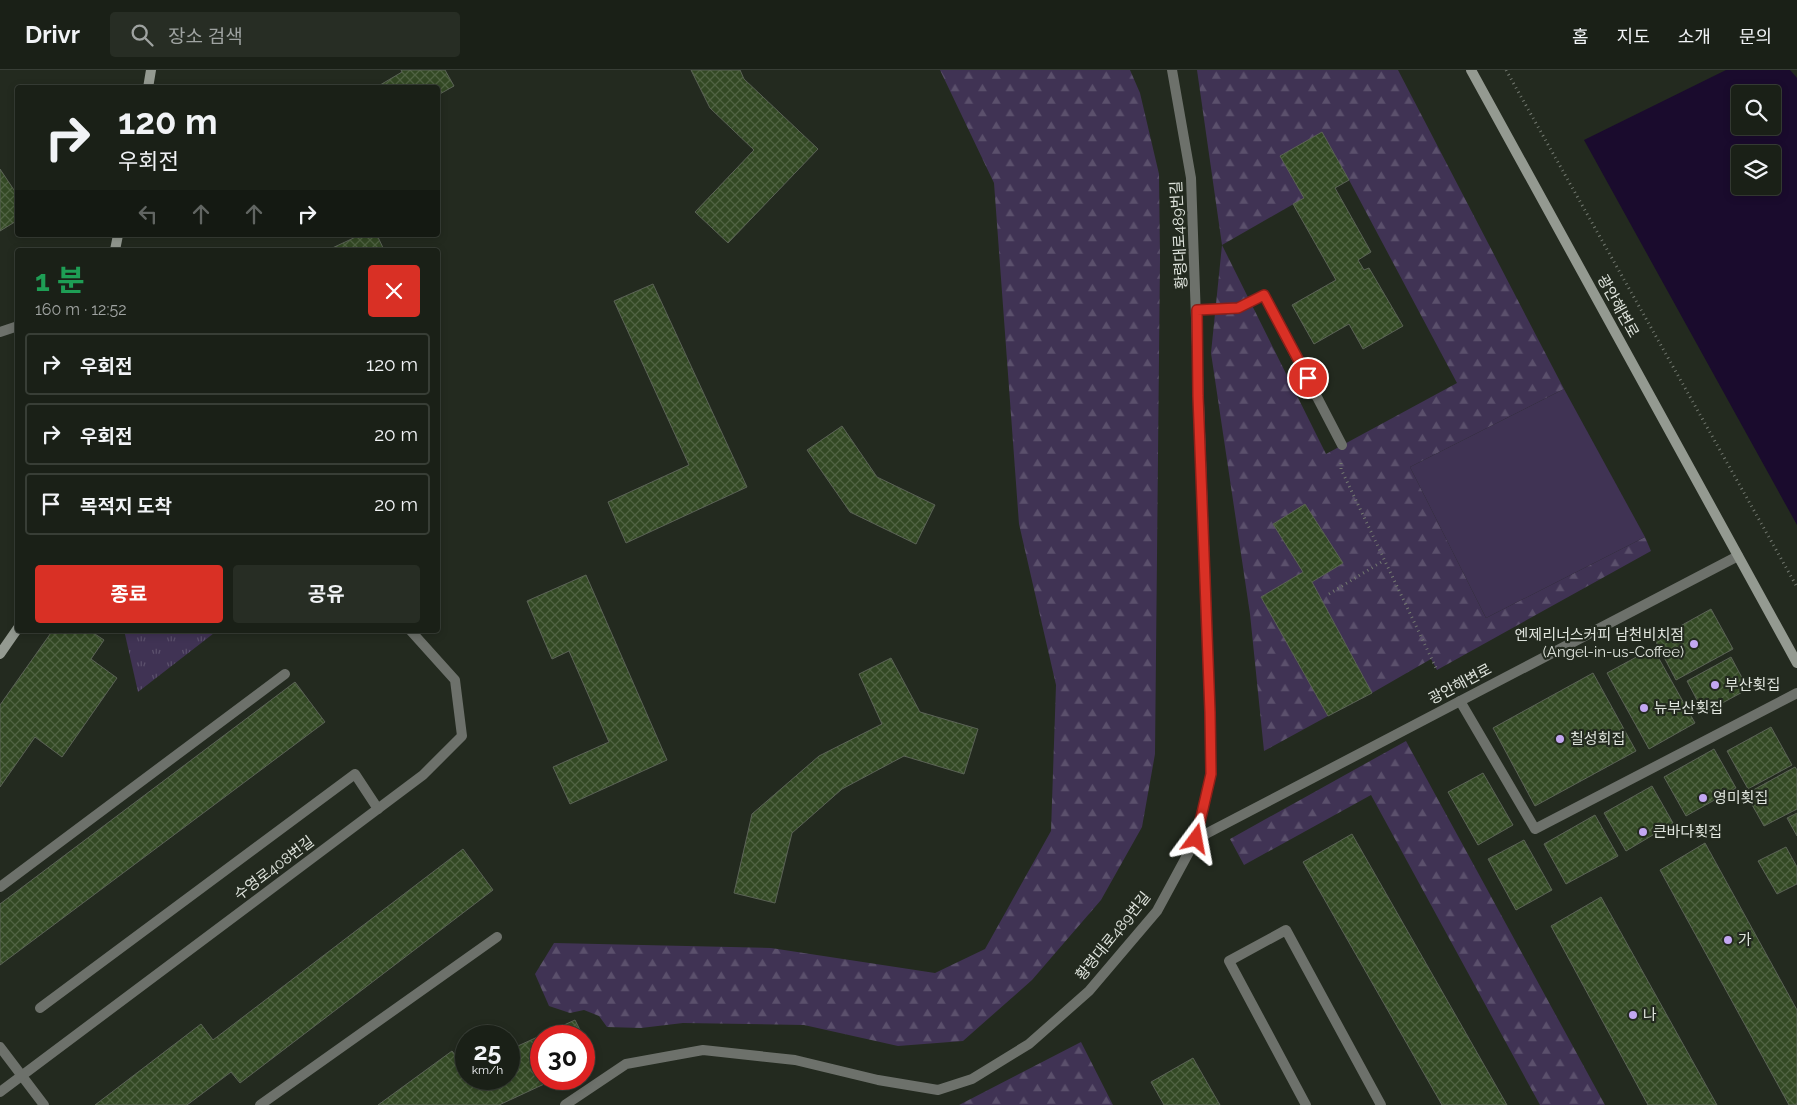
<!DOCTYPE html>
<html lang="ko">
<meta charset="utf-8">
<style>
body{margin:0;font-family:Raleway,"Noto Sans KR",sans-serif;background:#272d24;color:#f1f3f6;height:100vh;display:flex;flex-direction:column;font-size:19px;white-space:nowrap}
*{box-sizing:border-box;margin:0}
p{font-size:16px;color:#9fa3a1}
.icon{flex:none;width:28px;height:28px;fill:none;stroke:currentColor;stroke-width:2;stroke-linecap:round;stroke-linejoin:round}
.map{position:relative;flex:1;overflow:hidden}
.sheet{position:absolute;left:15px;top:178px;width:425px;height:385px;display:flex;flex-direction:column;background:#1a2017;border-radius:5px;box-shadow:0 2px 8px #0003,0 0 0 1px #383e36}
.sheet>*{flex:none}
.hud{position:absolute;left:15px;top:15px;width:425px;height:152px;border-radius:5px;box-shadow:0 2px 8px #0003,0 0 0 1px #383e36;background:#1a2017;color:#f1f3f6;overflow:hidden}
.fabs{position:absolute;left:1731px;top:15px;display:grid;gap:10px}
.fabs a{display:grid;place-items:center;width:50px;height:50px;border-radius:5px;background:#1a2017;box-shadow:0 2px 8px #0003,0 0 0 1px #383e36;font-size:25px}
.speed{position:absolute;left:455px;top:955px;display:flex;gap:10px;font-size:25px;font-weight:700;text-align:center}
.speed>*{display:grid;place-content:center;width:65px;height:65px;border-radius:50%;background:#1a2017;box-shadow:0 2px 8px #0003,0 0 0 1px #383e36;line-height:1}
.speed small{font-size:12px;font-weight:400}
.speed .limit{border:8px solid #d22;background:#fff;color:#111}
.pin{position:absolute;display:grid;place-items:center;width:42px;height:42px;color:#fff;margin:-21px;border:2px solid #fff;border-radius:50%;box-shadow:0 1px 5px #0007}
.me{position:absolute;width:55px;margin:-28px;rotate:13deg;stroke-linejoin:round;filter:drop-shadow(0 0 4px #0008)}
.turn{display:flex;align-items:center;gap:18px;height:105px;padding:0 20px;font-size:22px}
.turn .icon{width:65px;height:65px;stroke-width:2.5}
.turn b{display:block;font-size:35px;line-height:42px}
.lanes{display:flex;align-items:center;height:48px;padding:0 20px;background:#0003;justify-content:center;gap:25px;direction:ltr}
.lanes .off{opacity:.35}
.round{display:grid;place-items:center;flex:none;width:52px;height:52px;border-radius:5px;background:#272d24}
.headline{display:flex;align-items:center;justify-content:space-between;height:85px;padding:0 20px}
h1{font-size:30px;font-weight:700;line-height:38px;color:#1e9e55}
.cta{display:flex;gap:10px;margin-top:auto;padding:10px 20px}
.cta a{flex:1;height:58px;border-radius:5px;background:#d93025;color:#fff;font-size:20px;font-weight:700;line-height:58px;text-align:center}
.cta a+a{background:#272d24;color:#f1f3f6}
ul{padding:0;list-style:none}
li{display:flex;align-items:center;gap:15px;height:62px;margin:0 10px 8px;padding:0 10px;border:2px solid #383e36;border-radius:5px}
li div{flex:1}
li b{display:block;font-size:19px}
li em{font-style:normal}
header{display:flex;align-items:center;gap:30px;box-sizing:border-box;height:70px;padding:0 25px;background:#1a2017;border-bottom:1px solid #383e36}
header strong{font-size:24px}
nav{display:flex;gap:28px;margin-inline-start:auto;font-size:18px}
.search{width:350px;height:45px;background:#272d24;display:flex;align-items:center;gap:12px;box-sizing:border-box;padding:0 18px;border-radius:5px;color:#9fa3a1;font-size:19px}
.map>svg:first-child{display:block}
.grass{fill:url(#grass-tufts)}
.forest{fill:url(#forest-firs);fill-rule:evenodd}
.pitch{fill:#403354}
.water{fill:#1a0b2d;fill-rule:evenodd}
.building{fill:url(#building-cross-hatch);stroke:#5b6356}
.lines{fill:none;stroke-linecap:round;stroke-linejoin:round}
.path{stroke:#737970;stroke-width:3;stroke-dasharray:1 4;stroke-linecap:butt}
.lane{stroke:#6d716b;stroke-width:10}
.street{stroke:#6d716b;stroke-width:10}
.secondary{stroke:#949a91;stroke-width:10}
.route-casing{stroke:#8d1f18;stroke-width:12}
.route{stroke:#d93025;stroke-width:9}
.poi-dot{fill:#c3a7f2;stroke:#232a1f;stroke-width:2}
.labels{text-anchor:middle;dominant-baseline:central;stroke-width:4.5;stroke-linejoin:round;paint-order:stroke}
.street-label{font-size:15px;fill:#dfe4dd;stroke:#232a1f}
.poi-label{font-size:15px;fill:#dfe4dd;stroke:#232a1f;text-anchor:start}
</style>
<header>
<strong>Drivr</strong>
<div class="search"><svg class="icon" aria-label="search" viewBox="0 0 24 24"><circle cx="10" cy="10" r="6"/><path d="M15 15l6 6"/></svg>장소 검색</div>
<nav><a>홈</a><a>지도</a><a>소개</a><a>문의</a></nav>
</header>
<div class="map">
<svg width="1797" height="1035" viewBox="0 0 1797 1035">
<defs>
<pattern id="grass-tufts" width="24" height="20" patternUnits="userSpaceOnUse" patternTransform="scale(1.25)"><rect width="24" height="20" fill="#403354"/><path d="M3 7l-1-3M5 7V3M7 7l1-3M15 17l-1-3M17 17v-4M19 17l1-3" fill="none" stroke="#5b506c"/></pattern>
<pattern id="forest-firs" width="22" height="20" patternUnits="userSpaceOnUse" patternTransform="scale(1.25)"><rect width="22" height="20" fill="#403354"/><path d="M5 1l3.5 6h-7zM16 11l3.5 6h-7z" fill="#5b506c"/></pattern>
<pattern id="building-cross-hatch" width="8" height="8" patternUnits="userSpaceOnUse" patternTransform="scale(1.25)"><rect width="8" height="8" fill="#334924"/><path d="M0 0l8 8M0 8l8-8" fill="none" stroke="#506343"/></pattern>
</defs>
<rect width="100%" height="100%" fill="#232a1f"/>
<path class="grass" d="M124,560H218L138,622Z"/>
<path class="forest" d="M940,0H1130L1140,23L1159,104L1160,188L1155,684L1142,757L1101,830L1032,910L963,971L898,976L804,955L683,953L641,958L607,957L599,946L584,940L570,943L549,936L535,904L554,873L771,878L935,903L985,879L1051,761L1056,615L1019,454L994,113Z
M1197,0H1398L1564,319L1410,397L1486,548L1645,467L1651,481L1437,600L1431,589L1372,623L1312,512L1343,493L1305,434L1273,454L1303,502L1261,527L1328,646L1264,681L1250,544L1211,283L1222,175ZM1322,62L1349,110L1457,313L1326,384L1222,175L1304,128L1280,86Z
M1406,671L1605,1035H1540L1371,725L1244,795L1230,769Z
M1081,972L1113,1035H959Z"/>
<path class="pitch" d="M1564,319L1645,467L1486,548L1410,397Z"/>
<path class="water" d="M1726,0H1790L1797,8V455L1584,70ZM1740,24H1772V56H1740ZM1740,84H1772V116H1740Z"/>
<path class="building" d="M401,0H445L454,16L438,25V18H375L402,2Z
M691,0H740L744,9L818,79L728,173L695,142L754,80L710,38Z
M1322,62L1349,110L1335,118L1371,182L1358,190L1364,200L1369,198L1403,256L1363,279L1349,254L1314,274L1292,235L1336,210L1293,134L1304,128L1280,86Z
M0,99L18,126V150L0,161Z
M360,165H377L384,180H328Z
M653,214L747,417L626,473L608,432L689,395L614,231Z
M842,356L877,407L935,435L916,474L850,442L807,380Z
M1305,434L1343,493L1312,512L1372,623L1328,646L1261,527L1303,502L1273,454Z
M586,505L667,690L570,734L553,697L609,672L569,581L552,589L527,531Z
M1711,539L1733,579L1676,610L1655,570Z
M53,560H89L104,570L91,589L117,608L62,687L35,667L0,717V635Z
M1653,578L1695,653L1649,679L1607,603Z
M1731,587L1748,619L1704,643L1687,611Z
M891,588L920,642L978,659L964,704L904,686L842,719L792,763L775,833L734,823L752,744L819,686L882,654L859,604Z
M1593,603L1636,681L1535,736L1493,658Z
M295,612L325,652L0,895V834Z
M1771,657L1792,695L1748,719L1727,681Z
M1714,679L1736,718L1686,746L1664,707Z
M1795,697L1797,700V739L1764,756L1746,724Z
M1483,703L1513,755L1478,775L1448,722Z
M1652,716L1673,753L1626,781L1604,743Z
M1797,743V766L1787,748Z
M1595,745L1618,786L1566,814L1544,774Z
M1352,764L1507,1035H1442L1303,792Z
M1524,770L1552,820L1516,840L1488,789Z
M1705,773L1797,940V1035H1789L1660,800Z
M1786,777L1797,797V814L1777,824L1758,791Z
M463,779L493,820L240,1013L231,1002L187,1035H95L201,954L213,970Z
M1601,827L1717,1035H1648L1551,856Z
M575,950L583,966H541V1009H555L499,1035H378L452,981L466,998V1009H509V980Z
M584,967L595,990L584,995Z
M1193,988L1220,1035H1164L1151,1012Z"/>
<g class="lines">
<path class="path" d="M1506,0L1797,517
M1341,393V399L1437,600
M1329,524L1383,491"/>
<path class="lane" d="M1197,240L1238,238L1264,225L1342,375
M0,262L18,256
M1460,631L1535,759L1797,623
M0,817L285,604
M40,938L355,704L378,739
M0,977L44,1035
M260,1035L497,867
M1306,1035L1229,891L1286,860L1381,1035"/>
<path class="street" d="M1196,769L1738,486
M0,1022L423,705L462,666L455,610L410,560
M565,1035L626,994L703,980L795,990L878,1010L938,1020L972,1009L1029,974L1089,921L1157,841L1196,769L1211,705L1210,642L1191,108L1172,0"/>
<path class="secondary" d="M1471,0L1797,593
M148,18L151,0
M115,180L118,165
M0,584L18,558"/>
</g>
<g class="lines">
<defs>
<path id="route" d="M1196,769L1211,704L1210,642L1198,326L1197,240L1238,238L1264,225L1308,308"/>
</defs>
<use href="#route" class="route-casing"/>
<use href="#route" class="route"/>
</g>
<g class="poi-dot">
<circle cx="1694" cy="574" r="5"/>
<circle cx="1715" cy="615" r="5"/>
<circle cx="1644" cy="638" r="5"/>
<circle cx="1560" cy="669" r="5"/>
<circle cx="1703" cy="728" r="5"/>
<circle cx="1643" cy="762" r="5"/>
<circle cx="1728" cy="870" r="5"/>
<circle cx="1633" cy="945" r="5"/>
</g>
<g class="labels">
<g class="street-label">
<text transform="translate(1179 165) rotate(-93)">황령대로489번길</text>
<text transform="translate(1618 236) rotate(61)">광안해변로</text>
<text transform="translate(1460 614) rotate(-28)">광안해변로</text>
<text transform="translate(274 798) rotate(-37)">수영로408번길</text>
<text transform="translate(1113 866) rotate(-51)">황령대로489번길</text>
</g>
<g class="poi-label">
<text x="1684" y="565" text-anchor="end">엔제리너스커피 남천비치점<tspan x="1684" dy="17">(Angel-in-us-Coffee)</tspan></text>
<text x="1725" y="615">부산횟집</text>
<text x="1654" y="638">뉴부산횟집</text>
<text x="1570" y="669">칠성회집</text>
<text x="1713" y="728">영미횟집</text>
<text x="1653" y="762">큰바다횟집</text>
<text x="1738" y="870">가</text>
<text x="1643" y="945">나</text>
</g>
</g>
</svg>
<div class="fabs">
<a><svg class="icon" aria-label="search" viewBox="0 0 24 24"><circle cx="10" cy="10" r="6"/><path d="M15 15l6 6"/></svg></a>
<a><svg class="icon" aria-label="layers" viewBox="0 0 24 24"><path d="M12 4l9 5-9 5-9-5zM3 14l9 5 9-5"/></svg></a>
</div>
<div class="speed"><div>25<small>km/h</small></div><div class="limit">30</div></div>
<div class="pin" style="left:1308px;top:308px;background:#d93025"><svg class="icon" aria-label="arrive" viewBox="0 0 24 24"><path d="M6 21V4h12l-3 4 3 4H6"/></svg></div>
<svg class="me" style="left:1196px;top:769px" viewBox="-20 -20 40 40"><path d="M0-17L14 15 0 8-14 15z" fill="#d93025" stroke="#fff" stroke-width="4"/></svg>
<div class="hud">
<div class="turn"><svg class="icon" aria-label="right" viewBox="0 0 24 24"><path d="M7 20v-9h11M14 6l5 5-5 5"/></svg><div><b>120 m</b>우회전</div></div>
<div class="lanes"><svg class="icon off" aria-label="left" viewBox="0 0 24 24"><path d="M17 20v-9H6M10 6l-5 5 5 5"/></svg><svg class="icon off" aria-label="ahead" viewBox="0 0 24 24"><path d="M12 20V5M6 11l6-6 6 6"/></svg><svg class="icon off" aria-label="ahead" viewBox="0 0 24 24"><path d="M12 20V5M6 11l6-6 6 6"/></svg><svg class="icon" aria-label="right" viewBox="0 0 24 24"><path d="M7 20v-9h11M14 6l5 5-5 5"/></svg></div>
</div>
<section class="sheet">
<div class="headline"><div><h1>1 분</h1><p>160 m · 12:52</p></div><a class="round" style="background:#d93025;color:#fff"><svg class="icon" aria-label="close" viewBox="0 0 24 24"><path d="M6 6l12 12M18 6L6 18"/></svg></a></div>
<ul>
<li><svg class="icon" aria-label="right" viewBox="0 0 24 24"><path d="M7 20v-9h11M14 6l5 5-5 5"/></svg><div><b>우회전</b></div><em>120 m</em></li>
<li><svg class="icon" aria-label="right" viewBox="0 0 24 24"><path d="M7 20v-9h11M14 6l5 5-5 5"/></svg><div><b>우회전</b></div><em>20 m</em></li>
<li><svg class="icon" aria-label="arrive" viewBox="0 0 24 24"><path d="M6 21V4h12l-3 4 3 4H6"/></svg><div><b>목적지 도착</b></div><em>20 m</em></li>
</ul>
<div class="cta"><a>종료</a><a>공유</a></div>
</section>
</div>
